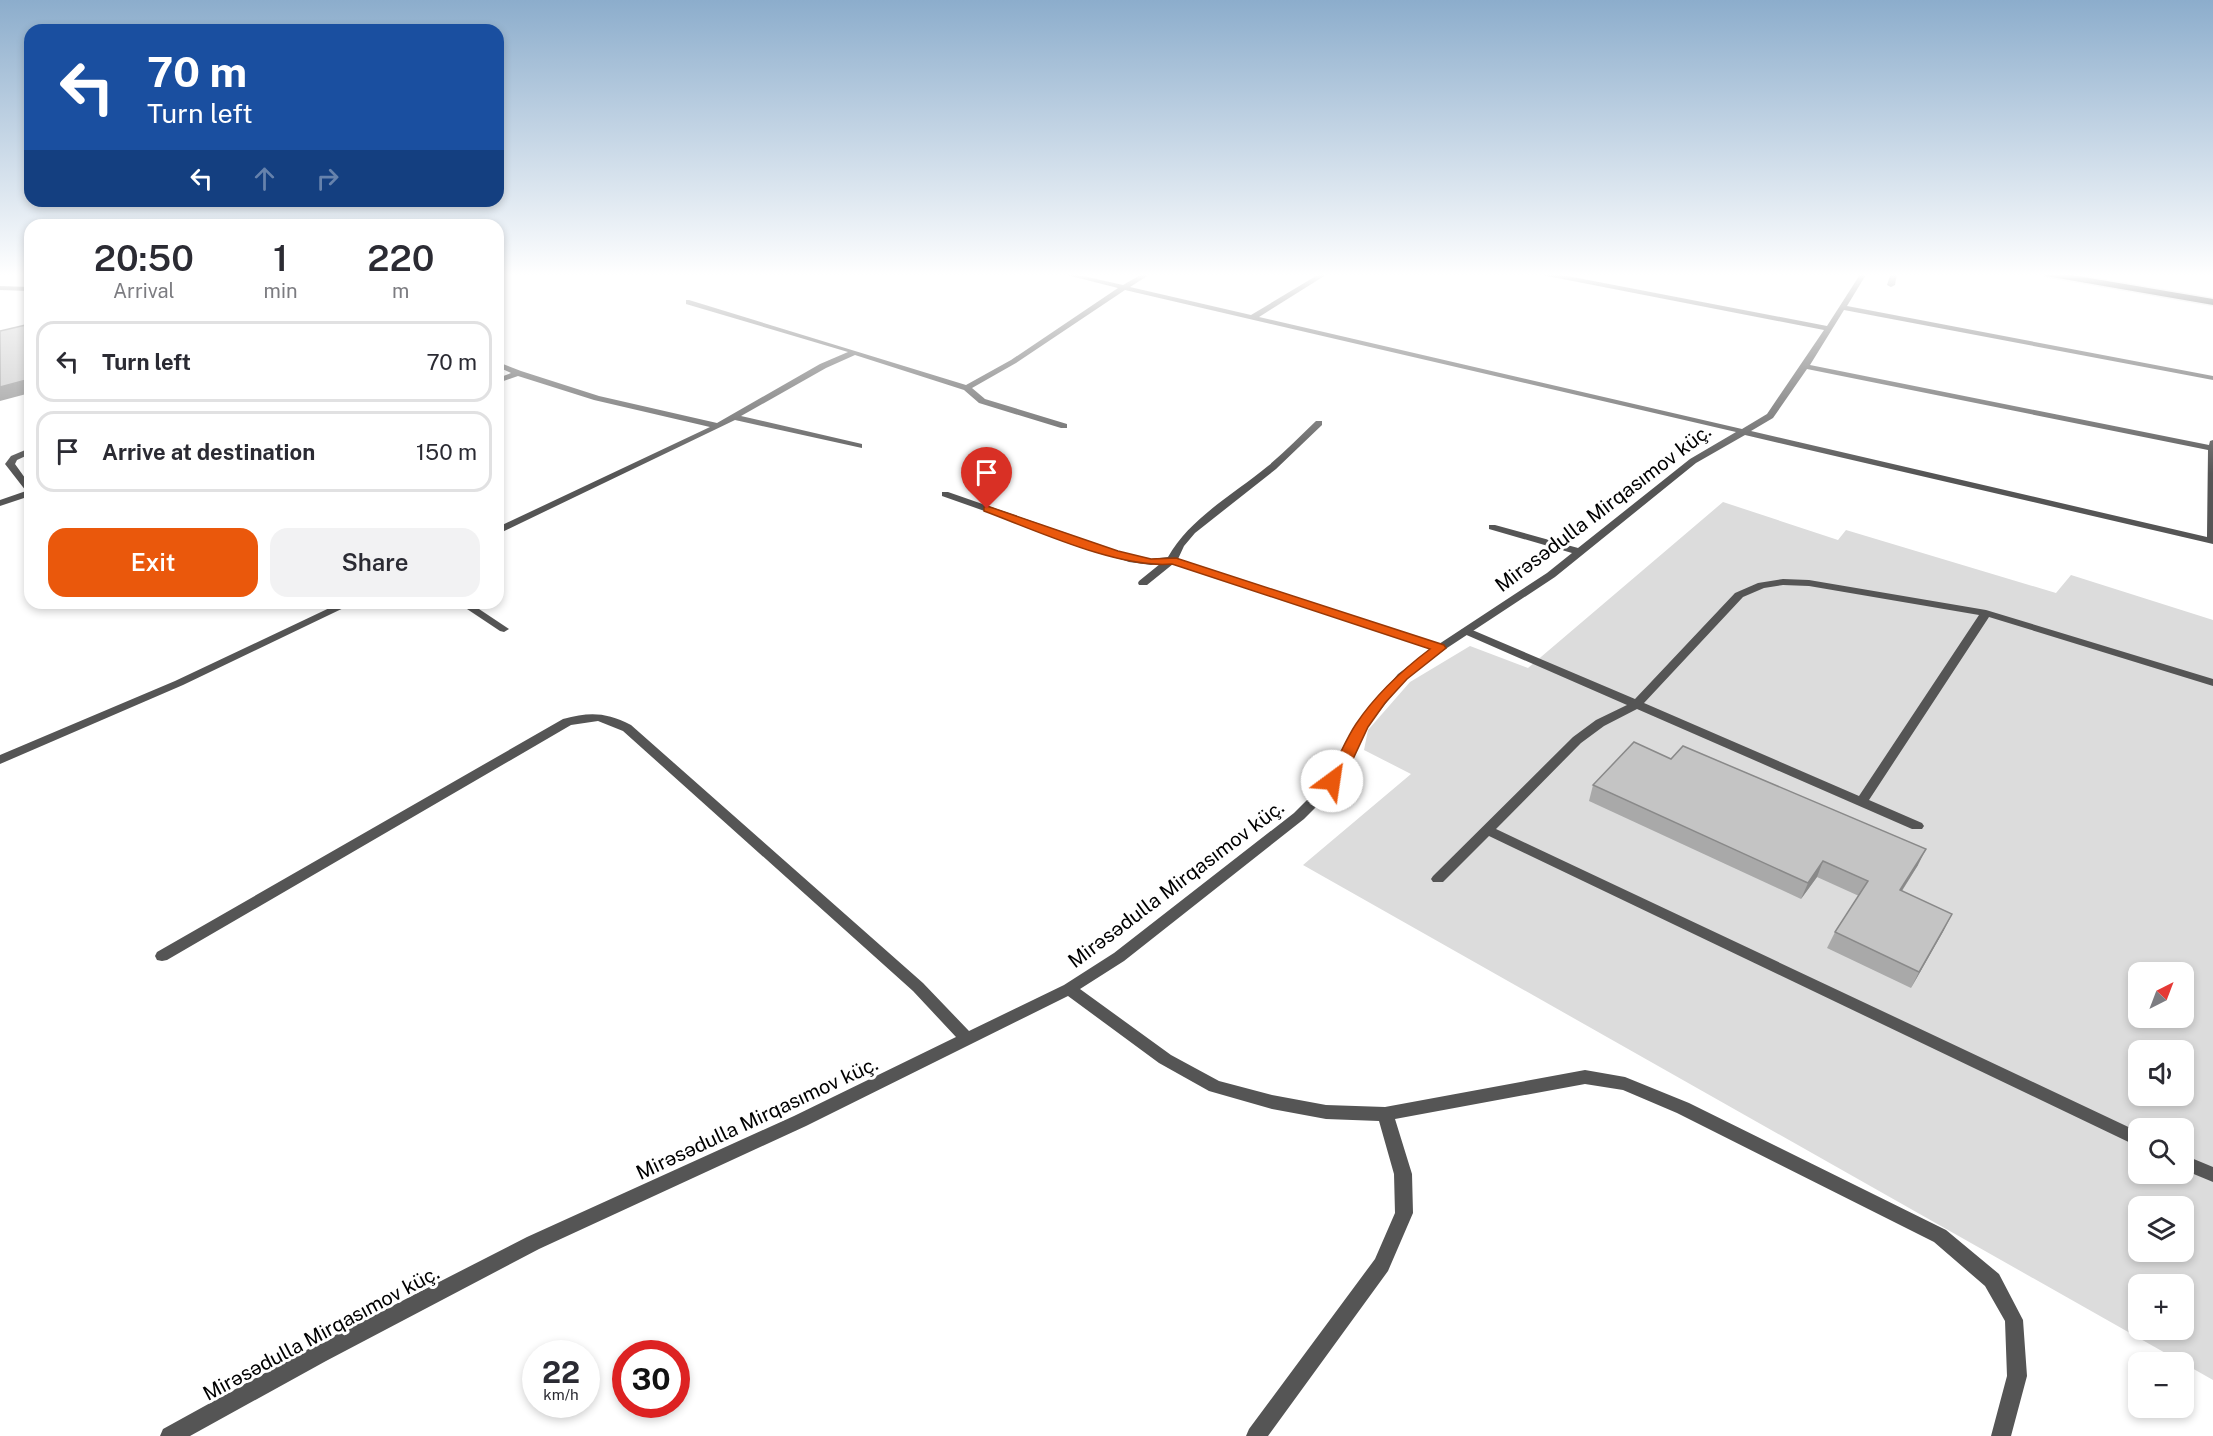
<!DOCTYPE html>
<meta charset="utf-8">
<style>
body{margin:0;font-family:"Public Sans",sans-serif;background:#f2f2f3;color:#2b2b33;height:100vh;display:flex;flex-direction:column;font-size:22px;white-space:nowrap}
*{box-sizing:border-box;margin:0}
p{font-size:20px;color:#7c7c81}
.icon{flex:none;width:33px;height:33px;fill:none;stroke:currentColor;stroke-width:2;stroke-linecap:round;stroke-linejoin:round}
.map{position:relative;flex:1;overflow:hidden}
.drawer{position:absolute;left:24px;top:219px;width:480px;height:390px;display:flex;flex-direction:column;background:#fff;border-radius:18px;box-shadow:0 3px 9px #0003}
.drawer>*{flex:none}
.guide{position:absolute;left:24px;top:24px;width:480px;height:183px;border-radius:18px;box-shadow:0 3px 9px #0003;background:#1a4fa0;color:#fff;overflow:hidden}
.needle{width:39px;rotate:42deg}
.buttons{position:absolute;left:2128px;top:962px;display:grid;gap:12px}
.buttons a{display:grid;place-items:center;width:66px;height:66px;border-radius:12px;background:#fff;box-shadow:0 3px 9px #0003;font-size:30px}
.speed{position:absolute;left:522px;top:1340px;display:flex;gap:12px;font-size:30px;font-weight:700;text-align:center}
.speed>*{display:grid;place-content:center;width:78px;height:78px;border-radius:50%;background:#fff;box-shadow:0 3px 9px #0003;line-height:1}
.speed small{font-size:15px;font-weight:400}
.speed .limit{border:9px solid #d22;background:#fff;color:#111}
.pin{position:absolute;display:grid;place-items:center;width:51px;height:51px;color:#fff;margin:-62px -26px;border-radius:50% 50% 50% 0;rotate:-45deg;box-shadow:0 0 6px #0007}
.pin .icon{rotate:45deg}
.me{position:absolute;width:66px;margin:-33px;rotate:31deg;stroke-linejoin:round;filter:drop-shadow(0 0 4px #0008)}
.turn{display:flex;align-items:center;gap:21px;height:126px;padding:0 24px;font-size:27px}
.turn .icon{width:78px;height:78px;stroke-width:2.5}
.turn b{display:block;font-size:42px;line-height:51px}
.lanes{display:flex;align-items:center;height:57px;padding:0 24px;background:#0003;justify-content:center;gap:30px;direction:ltr}
.lanes .off{opacity:.35}
.eta{display:flex;justify-content:space-evenly;align-items:center;height:102px;text-align:center}
.eta b{font-size:36px;font-weight:600;line-height:42px}
.button{display:flex;gap:12px;margin-top:auto;padding:12px 24px}
.button a{flex:1;height:69px;border-radius:18px;background:#ea580c;color:#fff;font-size:24px;font-weight:600;line-height:69px;text-align:center}
.button a+a{background:#f2f2f3;color:#2b2b33}
ul{padding:0;list-style:none}
li{display:flex;align-items:center;gap:18px;height:81px;margin:0 12px 9px;padding:0 12px;border:3px solid #e1e1e2;border-radius:18px}
li div{flex:1}
li b{display:block;font-size:22px}
li em{font-style:normal}
.map>svg:first-child{display:block}
.green{fill:#dcdcdc;fill-rule:evenodd}
.lines{fill:none;stroke-linecap:round;stroke-linejoin:round}
.primary-casing{stroke:#dbdbdb;stroke-width:3}
.lane{fill:#555;fill-rule:evenodd}
.street{fill:#555;fill-rule:evenodd}
.primary{fill:#000;fill-rule:evenodd}
.wall{fill:#a9a9a9}
.shaded-wall{fill:#898989}
.building{fill:#c4c4c4;stroke:#898989;stroke-width:1.5}
.route{fill:#ea580c;stroke:#983908;stroke-width:1.5}
.labels{text-anchor:middle;dominant-baseline:central;stroke-width:6;stroke-linejoin:round;paint-order:stroke}
.street-label{font-size:20px;fill:#000;stroke:#fff}
</style>
<div class="map">
<svg width="2213" height="1436" viewBox="0 0 2213 1436">
<rect width="100%" height="100%" fill="#fff"/>
<path class="green" d="M1723,502L1838,540L1846,530L2056,593L2071,575L2213,620V1380L1303,865L1411,774L1364,750L1368,730L1410,682L1470,646L1528,668ZM2139,972H2184V1017H2139ZM2139,1050H2184V1095H2139ZM2139,1128H2184V1173H2139ZM2139,1206H2184V1251H2139ZM2139,1284H2184V1329H2139Z"/>
<g class="lines">
<defs>
<path id="primary" d="M2042,273H2060L2213,299V305L2046,276Z"/>
</defs>
<use href="#primary" class="primary-casing"/>
<path class="lane" d="M0,286L30,287V291L0,290Z
M30,448V454L17,460L15,464L30,485V496L0,506V500L26,491L5,464L11,456Z
M1783,579L1809,580L1986,610L2213,679V686L1989,617L1869,800L1922,823L1924,826L1922,829H1912L1637,709L1604,726L1581,743L1496,829L2139,1132V1147L1489,836L1443,882H1433L1431,879L1433,876L1573,737L1596,720L1627,705L1462,633L1461,631L1462,629H1470L1635,699L1735,593L1758,583ZM1783,585L1809,586L1979,615L1859,796L1644,703L1743,597L1764,588Z
M2184,1155L2213,1167V1182L2184,1170Z"/>
<path class="street" d="M1059,273H1070L1123,285L1144,273H1152L1130,287L1251,315L1321,273H1329L1259,317L1742,429L1767,414L1824,330L1542,275L1539,273H1552L1827,326L1861,273H1867L1847,306L2213,376V380L1844,310L1810,365L2209,445L2210,441L2213,440V544L1745,435L1696,463L1555,577L1444,650L1406,678L1367,727L1343,775L1329,794L1304,819L1124,961L1080,989L1171,1055L1219,1081L1272,1095L1326,1105L1385,1107L1585,1070L1625,1077L1689,1103L1946,1230L1999,1274L2023,1320L2027,1376L2011,1436H1991L2007,1376L2005,1321L1985,1286L1934,1242L1677,1113L1623,1090L1585,1084L1395,1119L1412,1174L1413,1213L1388,1271L1268,1436H1246L1249,1429L1375,1259L1395,1213L1394,1174L1379,1121L1326,1119L1272,1109L1209,1091L1159,1063L1068,996L806,1126L539,1249L326,1361L190,1436H160L163,1429L312,1347L527,1237L794,1116L956,1037L913,991L623,731L598,721L571,725L167,960L162,961L157,960L155,956L157,952L563,719C590,712 605,712 631,725L923,983L969,1031L1064,985L1114,953L1294,813L1319,788L1333,771L1355,726L1398,674L1432,649L1173,564L1147,585H1139L1138,583L1139,581L1160,564L1151,565L1129,562L942,496V492H948L1135,557L1151,559L1168,557C1190,518 1234,494 1268,466C1285,452 1300,436 1316,421H1322V425L1276,469L1195,533L1184,546L1178,559L1439,644L1547,573L1572,553L1489,529V525H1495L1578,548L1690,459L1736,432L1125,290L1016,363L972,388L985,399L1067,424V428H1061L979,403L964,390L855,355L826,368L741,416L862,444V448L735,420L498,534V527L710,427L594,400L518,376L498,383V378L511,373L498,367V362L521,371L599,396L717,423L820,364L848,352L686,304V300H689L966,385L1011,360L1118,288ZM1807,369L2208,450L2207,537L1751,431L1773,418Z
M1891,273H1897L1895,285L1891,287L1887,285Z
M340,603H354L183,685L0,764V755L175,681Z
M458,603H470L509,629L504,632L500,631Z"/>
<use href="#primary" class="primary"/>
</g>
<path class="wall" d="M1593,785L1918,865L1902,891L1944,930L1911,988L1827,948L1835,932L1859,896L1817,877L1801,899L1589,801Z"/>
<path class="shaded-wall" d="M30,379V393L0,401V387Z
M1926,849L1918,865L1892,906L1900,890Z
M1823,861L1817,877L1801,899L1808,883Z
M1952,914L1944,930L1911,988L1919,972Z"/>
<path class="building" d="M30,324V379L0,387V331Z
M1634,742L1671,759L1683,746L1926,849L1900,890L1952,914L1919,972L1835,932L1868,881L1823,861L1808,883L1593,785Z"/>
<linearGradient id="sky" x2="0" y2="1"><stop stop-color="#8cadcc"/><stop offset="0.58" stop-color="#fff"/><stop offset="1" stop-color="#fff" stop-opacity="0"/></linearGradient>
<rect width="2213" height="474" fill="url(#sky)"/>
<path class="route" d="M987,506L1118,551L1151,559L1176,558L1444,645L1446,648L1407,679L1385,703L1368,727L1347,772L1337,784H1327L1325,781C1337,763 1344,742 1356,724C1376,694 1401,671 1430,649L1172,564C1119,569 1035,530 984,511V507Z"/>
<g class="labels">
<g class="street-label">
<text transform="translate(1603 508) rotate(-37)">Mirəsədulla Mirqasımov küç.</text>
<text transform="translate(1176 884) rotate(-37)">Mirəsədulla Mirqasımov küç.</text>
<text transform="translate(757 1118) rotate(-25)">Mirəsədulla Mirqasımov küç.</text>
<text transform="translate(321 1333) rotate(-28)">Mirəsədulla Mirqasımov küç.</text>
</g>
</g>
</svg>
<div class="buttons">
<a><svg class="needle" viewBox="-14 -14 28 28"><path d="M0-13l5 13h-10z" fill="#e53935"/><path d="M0 13l5-13h-10z" fill="#7c7c81"/></svg></a>
<a><svg class="icon" aria-label="sound" viewBox="0 0 24 24"><path d="M4 9h4l5-4v14l-5-4H4zM17 9q2 3 0 6"/></svg></a>
<a><svg class="icon" aria-label="search" viewBox="0 0 24 24"><circle cx="10" cy="10" r="6"/><path d="M15 15l6 6"/></svg></a>
<a><svg class="icon" aria-label="layers" viewBox="0 0 24 24"><path d="M12 4l9 5-9 5-9-5zM3 14l9 5 9-5"/></svg></a>
<a>+</a>
<a>−</a>
</div>
<div class="speed"><div>22<small>km/h</small></div><div class="limit">30</div></div>
<div class="pin" style="left:987px;top:509px;background:#d93025"><svg class="icon" aria-label="arrive" viewBox="0 0 24 24"><path d="M6 21V4h12l-3 4 3 4H6"/></svg></div>
<svg class="me" style="left:1332px;top:781px" viewBox="-20 -20 40 40"><circle r="19" fill="#fff"/><path d="M0-13L10 11 0 6-10 11z" fill="#ea580c"/></svg>
<div class="guide">
<div class="turn"><svg class="icon" aria-label="left" viewBox="0 0 24 24"><path d="M17 20v-9H6M10 6l-5 5 5 5"/></svg><div><b>70 m</b>Turn left</div></div>
<div class="lanes"><svg class="icon" aria-label="left" viewBox="0 0 24 24"><path d="M17 20v-9H6M10 6l-5 5 5 5"/></svg><svg class="icon off" aria-label="ahead" viewBox="0 0 24 24"><path d="M12 20V5M6 11l6-6 6 6"/></svg><svg class="icon off" aria-label="right" viewBox="0 0 24 24"><path d="M7 20v-9h11M14 6l5 5-5 5"/></svg></div>
</div>
<section class="drawer">
<div class="eta">
<div><b>20:50</b><p>Arrival</p></div>
<div><b>1</b><p>min</p></div>
<div><b>220</b><p>m</p></div>
</div>
<ul>
<li><svg class="icon" aria-label="left" viewBox="0 0 24 24"><path d="M17 20v-9H6M10 6l-5 5 5 5"/></svg><div><b>Turn left</b></div><em>70 m</em></li>
<li><svg class="icon" aria-label="arrive" viewBox="0 0 24 24"><path d="M6 21V4h12l-3 4 3 4H6"/></svg><div><b>Arrive at destination</b></div><em>150 m</em></li>
</ul>
<div class="button"><a>Exit</a><a>Share</a></div>
</section>
</div>
